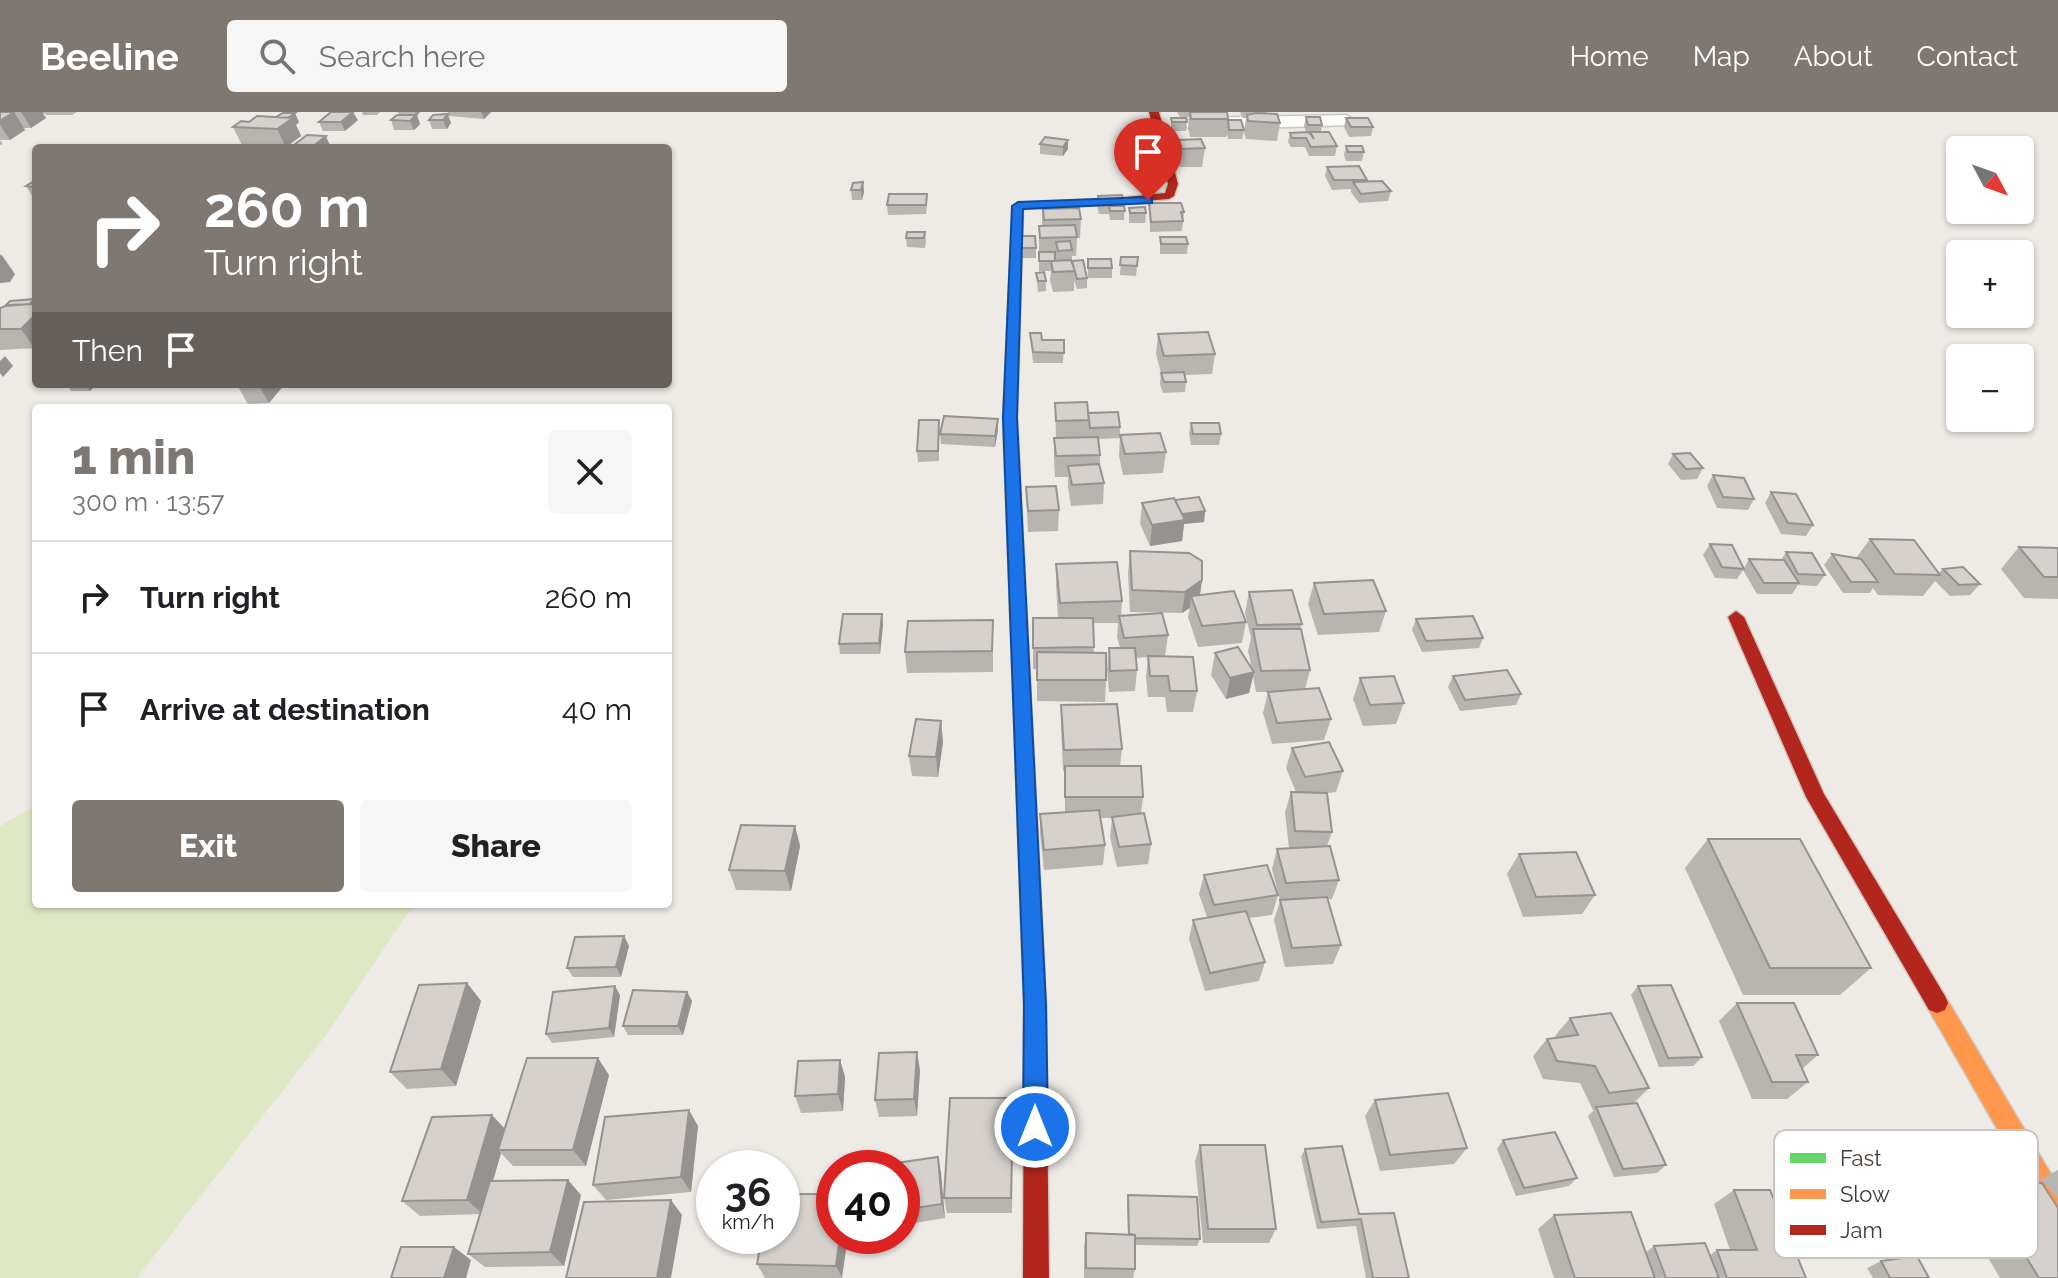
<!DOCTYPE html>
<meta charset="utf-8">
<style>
body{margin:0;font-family:Raleway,sans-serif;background:#f6f6f6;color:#202124;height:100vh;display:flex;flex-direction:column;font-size:30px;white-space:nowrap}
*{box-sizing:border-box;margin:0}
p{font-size:26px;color:#757577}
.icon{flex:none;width:44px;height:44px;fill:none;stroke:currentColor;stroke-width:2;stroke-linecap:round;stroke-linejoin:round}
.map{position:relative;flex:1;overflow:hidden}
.details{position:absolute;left:32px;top:292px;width:640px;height:504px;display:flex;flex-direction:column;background:#fff;border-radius:8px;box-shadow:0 2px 6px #0004}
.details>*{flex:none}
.banner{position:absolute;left:32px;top:32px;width:640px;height:244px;border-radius:8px;box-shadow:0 2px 6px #0004;background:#7f7872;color:#fff;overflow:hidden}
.needle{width:52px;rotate:131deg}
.controls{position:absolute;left:1946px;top:24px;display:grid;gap:16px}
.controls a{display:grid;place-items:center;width:88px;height:88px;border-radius:8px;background:#fff;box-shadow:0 2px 6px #0004;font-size:40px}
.speed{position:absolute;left:696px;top:1038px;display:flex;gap:16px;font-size:40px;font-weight:700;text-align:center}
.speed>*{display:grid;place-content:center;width:104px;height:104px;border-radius:50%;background:#fff;box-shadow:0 2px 6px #0004;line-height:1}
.speed small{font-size:20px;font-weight:400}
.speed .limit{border:12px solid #d22;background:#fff;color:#111}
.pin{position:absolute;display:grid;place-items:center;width:68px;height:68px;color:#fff;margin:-82px -34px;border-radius:50% 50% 50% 0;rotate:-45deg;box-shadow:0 0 8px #0007}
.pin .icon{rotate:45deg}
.me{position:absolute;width:88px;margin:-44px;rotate:0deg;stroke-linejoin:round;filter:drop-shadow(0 0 6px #0008)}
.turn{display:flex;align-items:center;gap:28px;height:168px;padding:0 40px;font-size:36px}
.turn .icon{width:104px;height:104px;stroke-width:2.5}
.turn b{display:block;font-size:56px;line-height:68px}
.then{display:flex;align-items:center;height:76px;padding:0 40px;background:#0003;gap:16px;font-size:30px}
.round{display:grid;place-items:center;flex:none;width:84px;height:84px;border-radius:8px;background:#f6f6f6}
.head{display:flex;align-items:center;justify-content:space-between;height:136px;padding:0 40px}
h1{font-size:48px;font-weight:800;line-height:60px;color:#7f7872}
.primary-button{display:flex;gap:16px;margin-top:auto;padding:16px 40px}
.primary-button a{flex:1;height:92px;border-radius:8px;background:#7f7872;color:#fff;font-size:32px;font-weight:800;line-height:92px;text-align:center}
.primary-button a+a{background:#f6f6f6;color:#202124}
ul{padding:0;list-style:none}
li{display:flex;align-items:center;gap:24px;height:112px;padding:0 40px;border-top:2px solid #e0e0e0}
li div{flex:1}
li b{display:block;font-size:30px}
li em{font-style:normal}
header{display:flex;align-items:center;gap:48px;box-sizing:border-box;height:112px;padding:0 40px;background:#7f7872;color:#fff}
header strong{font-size:38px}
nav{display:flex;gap:44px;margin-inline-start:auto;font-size:28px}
.search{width:560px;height:72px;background:#f6f6f6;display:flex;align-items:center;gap:20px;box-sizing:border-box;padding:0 28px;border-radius:8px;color:#757577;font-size:30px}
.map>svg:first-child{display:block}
.green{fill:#dfe8c4}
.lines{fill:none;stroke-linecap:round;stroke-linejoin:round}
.street-casing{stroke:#cac6c2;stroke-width:3}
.fast-casing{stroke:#cfc8be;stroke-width:3}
.slow-casing{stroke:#cfc8be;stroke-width:3}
.jam-casing{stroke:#cfc8be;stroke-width:3}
.street{fill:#fcfcfb;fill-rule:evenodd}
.fast{fill:#63d668;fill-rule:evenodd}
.slow{fill:#ff974d;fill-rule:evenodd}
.jam{fill:#b3261e;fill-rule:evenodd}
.wall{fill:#b8b4b0}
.shaded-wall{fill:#969290}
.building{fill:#d6d1cd;stroke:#969290;stroke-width:2}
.route{fill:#1a73e8;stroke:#114b97;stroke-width:2}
.key{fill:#fff;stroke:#c7c4c2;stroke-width:2}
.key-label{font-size:22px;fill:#433a33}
</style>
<header>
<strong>Beeline</strong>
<div class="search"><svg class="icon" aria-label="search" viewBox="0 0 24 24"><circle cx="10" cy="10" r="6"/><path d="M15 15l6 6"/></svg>Search here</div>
<nav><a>Home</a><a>Map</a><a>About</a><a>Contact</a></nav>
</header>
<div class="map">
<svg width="2058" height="1166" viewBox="0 0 2058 1166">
<rect width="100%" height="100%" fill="#eeeae6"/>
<path class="green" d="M36,693V792H414L326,923L137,1166H0V714Z"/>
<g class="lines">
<defs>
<path id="street" d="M1346,3L1356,9L1353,13L1192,18L1182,12L1192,6Z"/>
<path id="fast" d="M1109,87L1113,88V92L1023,97L1017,306L1033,631L1031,636H1017L1015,631L1003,306L1013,94L1018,91Z"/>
<path id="slow" d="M1937,881L1945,884L2058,1074V1111L2049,1107L1929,898L1926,891L1929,884Z"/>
<path id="jam" d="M1149,0H1159L1178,72L1174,84L1169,87L1105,92V88L1109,87L1165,81L1168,72Z
M1736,499L1744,505L1824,682L1945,884L1948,891L1945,898L1937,901L1929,898L1806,685L1728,505Z
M1024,624L1031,626L1033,631L1046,893L1049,1166H1023L1024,893L1015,631L1017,626Z"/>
</defs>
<use href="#street" class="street-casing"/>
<use href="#fast" class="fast-casing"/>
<use href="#slow" class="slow-casing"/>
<use href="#jam" class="jam-casing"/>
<use href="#street" class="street"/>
<use href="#fast" class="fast"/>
<use href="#slow" class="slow"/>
<use href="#jam" class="jam"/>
</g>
<path class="wall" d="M0,0H77L72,3H46L45,1L43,2L46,6L31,16H24L25,18L10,28H0L3,32L0,33Z
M362,0H380L377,3H363Z
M398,0H420L417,3L420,12L414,18H394L391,8L399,3Z
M448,0H491L484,7L449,4Z
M1177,0H1227L1228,8L1244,18L1242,27H1228L1227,22L1226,25H1190L1188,15L1189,5H1180Z
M1240,0H1266V1L1280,11L1277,29L1246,27L1244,21L1246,6H1243Z
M433,3L451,11L447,17H432L429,8Z
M1306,5L1322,13L1321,20L1337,34L1335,44H1309L1305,35H1291L1288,30L1290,21L1306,20L1304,14Z
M1171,6L1187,10L1186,19H1171Z
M1346,6L1373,15L1371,24L1349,25L1344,15Z
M358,8L345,19H323L319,10Z
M299,10L296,13L301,24L286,35L242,33L233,15Z
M1045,25L1068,37L1063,44L1040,42V32Z
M1179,28L1205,36L1202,55H1180L1177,46Z
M1346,34L1364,40L1362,49H1346L1344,43Z
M1327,55L1367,68V70L1391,79L1388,89L1359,91L1351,80V77L1332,78L1325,64Z
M36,68V90L26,74Z
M863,70L864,80L862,88H852L851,78Z
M1098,84L1125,92L1124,108H1110L1109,102H1099L1097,94Z
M927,91L926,102L888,103L887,93Z
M1149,91L1184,100L1182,119L1150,120Z
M1042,93L1081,107L1080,126H1077L1076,144H1072V149L1087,166V176L1077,177L1074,168V179L1053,180L1050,168L1051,159H1039V114H1042Z
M1129,96L1146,101L1145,111H1129Z
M925,120L926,130L925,136L907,135L906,126Z
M1021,124L1036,136V146H1022Z
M1160,125L1188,132L1187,142H1160Z
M1121,145H1138L1136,164L1120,163Z
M1088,147L1112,156V166H1088Z
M1036,161L1046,169V179L1038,180Z
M35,187L36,189V236L0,238V196Z
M1030,221L1042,228H1064L1063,251H1033Z
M1158,222L1215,242L1212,262L1184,263L1186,270L1185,280L1163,281L1160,272L1161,261L1156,242Z
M66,272H97L90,279H71Z
M139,272H164L163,273L141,274Z
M209,272H283L284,273L269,291L248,292L237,273L211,274Z
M1055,291L1088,301L1120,315V326L1098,327L1100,343V353L1104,371L1103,392L1071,394L1068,375V365H1055L1054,347V326H1056Z
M998,307V318L995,335L941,332L940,322Z
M939,308V349L918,350L917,339Z
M1191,311L1221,322L1219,333H1191L1189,322Z
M1120,323L1166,340L1163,361L1123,363L1119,344Z
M1673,342L1703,356L1697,367L1681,368L1668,352Z
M1713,363L1754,387L1748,398L1717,396L1707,374Z
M1026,375L1059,398L1058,419L1028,420Z
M1771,380L1813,413L1806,424L1781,422L1765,391Z
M1175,388L1205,399L1204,410L1184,412L1182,429L1150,434L1140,412L1142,391Z
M1870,427L1939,461L1943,457L1980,472L1970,483L1950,484L1935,469L1923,484L1878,483L1873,476L1870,481H1843L1824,453L1832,442L1856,446Z
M1710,432L1744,456L1749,447L1781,448L1786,440L1825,463L1817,474L1798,473L1792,482H1757L1743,458L1737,467L1715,466L1703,443Z
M2019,435L2058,436V487L2024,486L2001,457Z
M1130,439L1202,468L1200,483L1246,510L1242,531L1198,535L1188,505L1190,496L1182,501L1130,500L1128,461Z
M1056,452L1122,489L1121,504L1168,523L1165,544H1158L1197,579L1193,600H1167L1165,585H1148L1146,565L1148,545L1136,546L1137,558L1135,579L1109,580L1107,558L1109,536H1120L1117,525L1118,511H1093L1094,540L1106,568L1105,590L1037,589V557H1033V506H1058L1056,473Z
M1314,471L1386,499L1379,520L1318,523L1308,492Z
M1249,480L1302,512L1300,517L1310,558L1305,577L1331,607L1324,628L1272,632L1263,601L1268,580H1256L1253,564L1249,581L1226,587L1211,563L1215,541L1252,557L1248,539L1251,526L1245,501Z
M882,502L883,512L880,542H840L839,532Z
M1416,507L1483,526L1479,536L1422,540L1412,518Z
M993,508V560L907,561L905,540Z
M1453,564L1521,582L1516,593L1460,599L1448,575Z
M1360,566L1404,591L1396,612L1363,614L1353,587Z
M1061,593L1122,637L1120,654L1143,685L1141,702L1151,732L1148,752L1117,755L1110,725L1112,706H1100L1105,733L1103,753L1044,758L1040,722V702L1065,700V659H1063L1061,614Z
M941,609L943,630L938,665L912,664L909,644Z
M1292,636L1343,659L1336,680L1327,681L1332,720L1327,734L1339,768L1332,787H1328L1341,833L1333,852L1285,855L1274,808L1280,789L1272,757L1277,737L1289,736L1285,700L1291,680H1296L1286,656Z
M795,714L800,734L791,779L736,778L729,758Z
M1708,727L1871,856L1840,883H1743L1685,756Z
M1519,742L1595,783L1582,802L1523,805L1507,762Z
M1204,763L1278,783L1272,803L1249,806L1265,850L1259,869L1205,879L1189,827L1193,808L1207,805L1199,782Z
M624,824L629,834L621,865H573L567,856Z
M467,871L481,889L456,974L407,977L390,960Z
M1638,874L1702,945L1693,954L1659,955L1631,883Z
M687,880L692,889L683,923H628L623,914Z
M620,883L614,925L552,931L546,922Z
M1737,891L1818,943L1802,957L1808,970L1787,987H1752L1719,909Z
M1570,906L1649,976L1633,992L1666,1053L1657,1061L1614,1065L1588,1004L1594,998H1593L1580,971L1543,967L1533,944L1547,927L1556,926L1555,924Z
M840,948L845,965L843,999L801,1001L795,984Z
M920,958L917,1004L879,1005L875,988Z
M609,963L586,1054H513L501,1041L493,1069L581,1083L564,1154L485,1155L468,1142L480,1102L420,1104L402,1089L505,1017Z
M1013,986L1012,1101H947L944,1086Z
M1375,988L1467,1036L1454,1052L1380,1059L1365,1004Z
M698,1014L691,1080L606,1088L593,1073Z
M1503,1028L1577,1066L1569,1074L1516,1084L1497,1037Z
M1200,1033L1276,1117L1269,1131H1203L1195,1049Z
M1305,1037L1359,1102L1409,1166H1366L1356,1114L1317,1117L1301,1045Z
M938,1045L945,1106L902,1113V1056Z
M2058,1058V1087L2041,1067Z
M1983,1075L2058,1166H2000L1955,1089Z
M1734,1078L1806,1166H1554L1538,1117L1554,1103L1646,1140L1654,1134L1710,1143L1717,1138H1730L1714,1092Z
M834,1082L842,1166H765L757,1152Z
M1128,1083L1200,1127L1197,1134L1135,1133V1157L1133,1166H1084V1135L1086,1121L1128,1122L1127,1091Z
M1881,1149L1929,1166H1873L1867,1156Z"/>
<path class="shaded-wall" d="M14,0L25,18L10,28L0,13V9Z
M21,0H44L43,2L46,6L31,16Z
M353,0L358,8L345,19L341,10Z
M415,0H420L417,3L420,12L414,18L410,9L416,3Z
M481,0H491L484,7Z
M295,1L299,10L296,13L301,24L286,35L277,17L284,9Z
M448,2L451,11L447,17L443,8Z
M326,24L330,34L327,36H311Z
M1068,28V37L1063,44V35Z
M863,70L864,80L862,88L861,78Z
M1,142L15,162L10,170L0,171V144Z
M35,187L36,189L35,237L21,217L27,196Z
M5,244L13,254L3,265L0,261V249Z
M84,272H97L90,279Z
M258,272H283L284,273L269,291Z
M998,307V318L995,335V324Z
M1205,399L1204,410L1184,412L1182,429L1150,434L1152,413L1180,402Z
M1202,468L1199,489L1191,484L1190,496L1182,501L1185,480Z
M882,502L883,512L880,542L879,531Z
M1254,560L1249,581L1226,587L1230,566Z
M941,609L943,630L938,665L936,645Z
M795,714L800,734L791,779L785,759Z
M624,824L629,834L621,865L616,855Z
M467,871L481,889L456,974L441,957Z
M615,874L620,883L614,925L609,916Z
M687,880L692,889L683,923L678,914Z
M917,940L920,958L917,1004L914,987Z
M598,946L609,963L586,1054L573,1038Z
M840,948L845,965L843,999L838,982Z
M689,998L698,1014L691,1080L681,1065Z
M492,1003L507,1019L498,1038L501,1041L483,1102L467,1088Z
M938,1045L941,1060L945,1106L942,1092Z
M568,1068L581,1083L564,1154L550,1140Z
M671,1088L682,1103L671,1166H657Z
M840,1124H848L842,1166L836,1154Z
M454,1135L471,1148L466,1166H444Z"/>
<path class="building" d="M0,0H14L0,9Z
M331,0H353L341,10H319Z
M1190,0H1227L1228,7H1191Z
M283,1H295L288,6L276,5Z
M1256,1L1277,2L1280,11L1248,9L1247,3Z
M448,2L443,8H429L433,3Z
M397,3H416L410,9L391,8Z
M257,4L293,6L277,17L233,15L241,9L249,10Z
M1306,5H1320L1322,13H1308Z
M1171,6H1186L1187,10H1172Z
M1346,6H1368L1373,15H1351Z
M1228,8H1241L1244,18H1229Z
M1309,20L1314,27L1310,20H1329L1337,34L1311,35L1306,26H1292L1290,21Z
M307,23L326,24L311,36H290Z
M1045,25L1068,28L1063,35L1040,32Z
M1201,27L1205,36L1182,37L1179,28Z
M1346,34H1362L1364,40H1348Z
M1359,54L1367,68H1334L1327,55Z
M36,68V75L26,74Z
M1382,69L1391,79L1361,82L1353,70Z
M863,70L861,78H851L853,71Z
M889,82H927L926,93H887Z
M1122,83L1125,92L1100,93L1098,84Z
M1149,91H1181L1184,100H1181L1183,109L1151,110Z
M1076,92L1077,96L1043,97V99L1042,93Z
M1109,94H1124L1125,99H1110Z
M1145,95L1146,101H1130L1129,96Z
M1079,96L1081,107L1044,108L1043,97Z
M1075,113L1077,125L1040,126L1039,114Z
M907,120H925L924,126H906Z
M1021,124H1035L1036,136H1022Z
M1160,125H1186L1188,132H1161Z
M1070,129L1072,138L1058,139L1056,130Z
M1039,140H1055V149H1039Z
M1121,145H1138L1137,154L1120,153Z
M1088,147H1111L1112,156H1088Z
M1071,148L1075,159L1053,160L1051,149Z
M1083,148L1087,166L1077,167L1072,149Z
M1044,160L1046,169H1038L1036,161Z
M35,187L30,192L5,194L10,189Z
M36,192V202L21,217H0V196L8,193Z
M1208,220L1215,242L1164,244L1158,222Z
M1030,221H1041L1042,228H1064V241L1033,240Z
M1184,260L1186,270H1164L1161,261Z
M1087,290L1089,308L1056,309L1055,291Z
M1118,300L1120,315L1090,316L1088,301Z
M944,304L998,307L995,324L940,322Z
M919,308H939L938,339H917Z
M1191,311H1219L1221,322H1193Z
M1160,321L1166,340L1125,342L1120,323Z
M1098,325L1100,343L1056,344L1054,326Z
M1690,341L1703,356L1686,357L1673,342Z
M1099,352L1104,371L1072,373L1068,354Z
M1713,363L1744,366L1754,387L1723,385Z
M1056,374L1059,398L1028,399L1026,375Z
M1771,380L1796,382L1813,413L1788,411Z
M1199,385L1205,399L1182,402L1175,388Z
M1174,386L1185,408L1152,413L1142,391Z
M1870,427L1914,428L1940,463L1895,462Z
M1710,432L1732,433L1744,457L1722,455Z
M2019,435L2058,436V465H2044Z
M1130,439L1189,441L1202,449V468L1185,480L1132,478Z
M1786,440L1812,441L1825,463L1798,462Z
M1832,442L1861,447L1878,470H1851Z
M1749,447L1784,448L1799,471H1764Z
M1117,450L1122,489L1060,491L1056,452Z
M1963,455L1980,472L1959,473L1943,457Z
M1373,468L1386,499L1324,502L1314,471Z
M1292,478L1302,512L1257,513L1249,480Z
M1234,479L1246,510L1202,514L1191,484Z
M1162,501L1168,523L1124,526L1119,504Z
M843,502H882L879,531L839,532Z
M1473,504L1483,526L1426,529L1416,507Z
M1033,506H1093L1094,535L1033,536Z
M993,508L992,539L905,540L908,509Z
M1253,517H1301L1310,558L1261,559Z
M1238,535L1254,560L1230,566L1215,541Z
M1109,536H1135L1137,558L1110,559Z
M1037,540L1106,541V568H1037Z
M1148,544L1193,545L1197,579H1170L1168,564H1150Z
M1507,558L1521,582L1465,588L1453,564Z
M1394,564L1404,591L1370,593L1360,566Z
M1319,576L1331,607L1277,611L1268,580Z
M1117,592L1122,637L1064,638L1061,593Z
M916,607L941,609L936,645L909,644Z
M1329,630L1343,659L1305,665L1292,636Z
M1065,654H1141L1143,685H1065Z
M1291,680L1327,681L1332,720L1295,719Z
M1099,698L1105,733L1044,738L1040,702Z
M1144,701L1151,732L1119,735L1112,705Z
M741,713L795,714L785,759L729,758Z
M1708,727H1800L1871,856H1770Z
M1330,734L1339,768L1286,771L1277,737Z
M1576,740L1595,783L1536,785L1519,742Z
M1267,753L1278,783L1214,793L1204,763Z
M1327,785L1341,833L1292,836L1280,788Z
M1246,799L1265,850L1210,861L1193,808Z
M624,824L616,855L567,856L575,825Z
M467,871L441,957L390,960L419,873Z
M1671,873L1702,945L1668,946L1638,874Z
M615,874L609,916L546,922L553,880Z
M633,878L687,880L678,914H623Z
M1737,891H1794L1818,943H1796L1808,970H1772Z
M1611,901L1649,976L1609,981L1595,954L1557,949L1547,927L1578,923L1570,906Z
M917,940L914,987L875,988L879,941Z
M527,946H598L573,1038H498Z
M840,948L838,982L795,984L798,949Z
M1448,981L1467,1036L1390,1043L1375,988Z
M950,986H1013L1011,1086H944Z
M1637,991L1666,1053L1623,1057L1596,995Z
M689,998L681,1065L593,1073L605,1005Z
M492,1003L467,1088L402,1089L432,1005Z
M1555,1020L1577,1066L1524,1076L1503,1028Z
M1200,1033H1265L1276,1117H1208Z
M1342,1034L1359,1102L1394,1101L1409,1166H1373L1361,1107L1321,1110L1305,1037Z
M938,1045L942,1092L902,1098V1056H876L875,1054Z
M568,1068L550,1140L468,1142L490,1069Z
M2042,1071L2058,1096V1166H2039L1983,1075Z
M1734,1078H1770L1806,1166H1727L1717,1138H1757Z
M782,1082H834V1124H840L836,1154L757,1152L762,1124H782Z
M1128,1083L1197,1085L1200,1127L1135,1126V1123L1129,1122Z
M671,1088L657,1166H566L584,1090Z
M1631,1100L1655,1166H1575L1554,1103Z
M1086,1121L1135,1123V1157L1086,1156Z
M1705,1131L1719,1166H1666L1654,1134Z
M401,1135H454L444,1166H391Z
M1917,1144L1929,1166H1890L1881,1149Z"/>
<path class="route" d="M1148,85L1152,86V91L1023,97L1017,306L1046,893L1048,1015L1044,1023L1035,1027L1027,1023L1023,1015L1024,893L1003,306L1012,94L1018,90Z"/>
<rect x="1774" y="1018" width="264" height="128" rx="12" class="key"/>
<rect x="1790" y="1041" width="36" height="10" fill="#63d668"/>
<rect x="1790" y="1077" width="36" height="10" fill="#ff974d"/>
<rect x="1790" y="1113" width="36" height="10" fill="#b3261e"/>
<g class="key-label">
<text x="1840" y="1054">Fast</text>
<text x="1840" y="1090">Slow</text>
<text x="1840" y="1126">Jam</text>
</g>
</svg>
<div class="controls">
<a><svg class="needle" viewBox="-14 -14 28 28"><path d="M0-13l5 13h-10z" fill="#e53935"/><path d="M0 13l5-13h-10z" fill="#757577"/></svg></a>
<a>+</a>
<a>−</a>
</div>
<div class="speed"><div>36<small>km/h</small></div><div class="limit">40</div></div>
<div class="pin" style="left:1148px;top:88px;background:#d93025"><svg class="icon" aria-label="arrive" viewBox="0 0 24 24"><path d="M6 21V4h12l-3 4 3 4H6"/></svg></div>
<svg class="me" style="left:1035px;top:1015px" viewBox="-20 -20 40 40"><circle r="17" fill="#1a73e8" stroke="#fff" stroke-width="3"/><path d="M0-11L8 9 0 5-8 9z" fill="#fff"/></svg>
<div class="banner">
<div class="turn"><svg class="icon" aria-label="right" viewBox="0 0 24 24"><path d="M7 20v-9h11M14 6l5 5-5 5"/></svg><div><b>260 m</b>Turn right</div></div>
<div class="then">Then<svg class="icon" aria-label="arrive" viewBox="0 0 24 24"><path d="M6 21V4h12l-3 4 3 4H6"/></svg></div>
</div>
<section class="details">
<div class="head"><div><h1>1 min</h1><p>300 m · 13:57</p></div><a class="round"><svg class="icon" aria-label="close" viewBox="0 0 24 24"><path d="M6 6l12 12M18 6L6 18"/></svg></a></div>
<ul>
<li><svg class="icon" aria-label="right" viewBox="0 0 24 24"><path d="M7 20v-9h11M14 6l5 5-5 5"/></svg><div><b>Turn right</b></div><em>260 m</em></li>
<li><svg class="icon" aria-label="arrive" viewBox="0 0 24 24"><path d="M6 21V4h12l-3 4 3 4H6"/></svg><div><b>Arrive at destination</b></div><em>40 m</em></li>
</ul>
<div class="primary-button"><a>Exit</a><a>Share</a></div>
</section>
</div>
